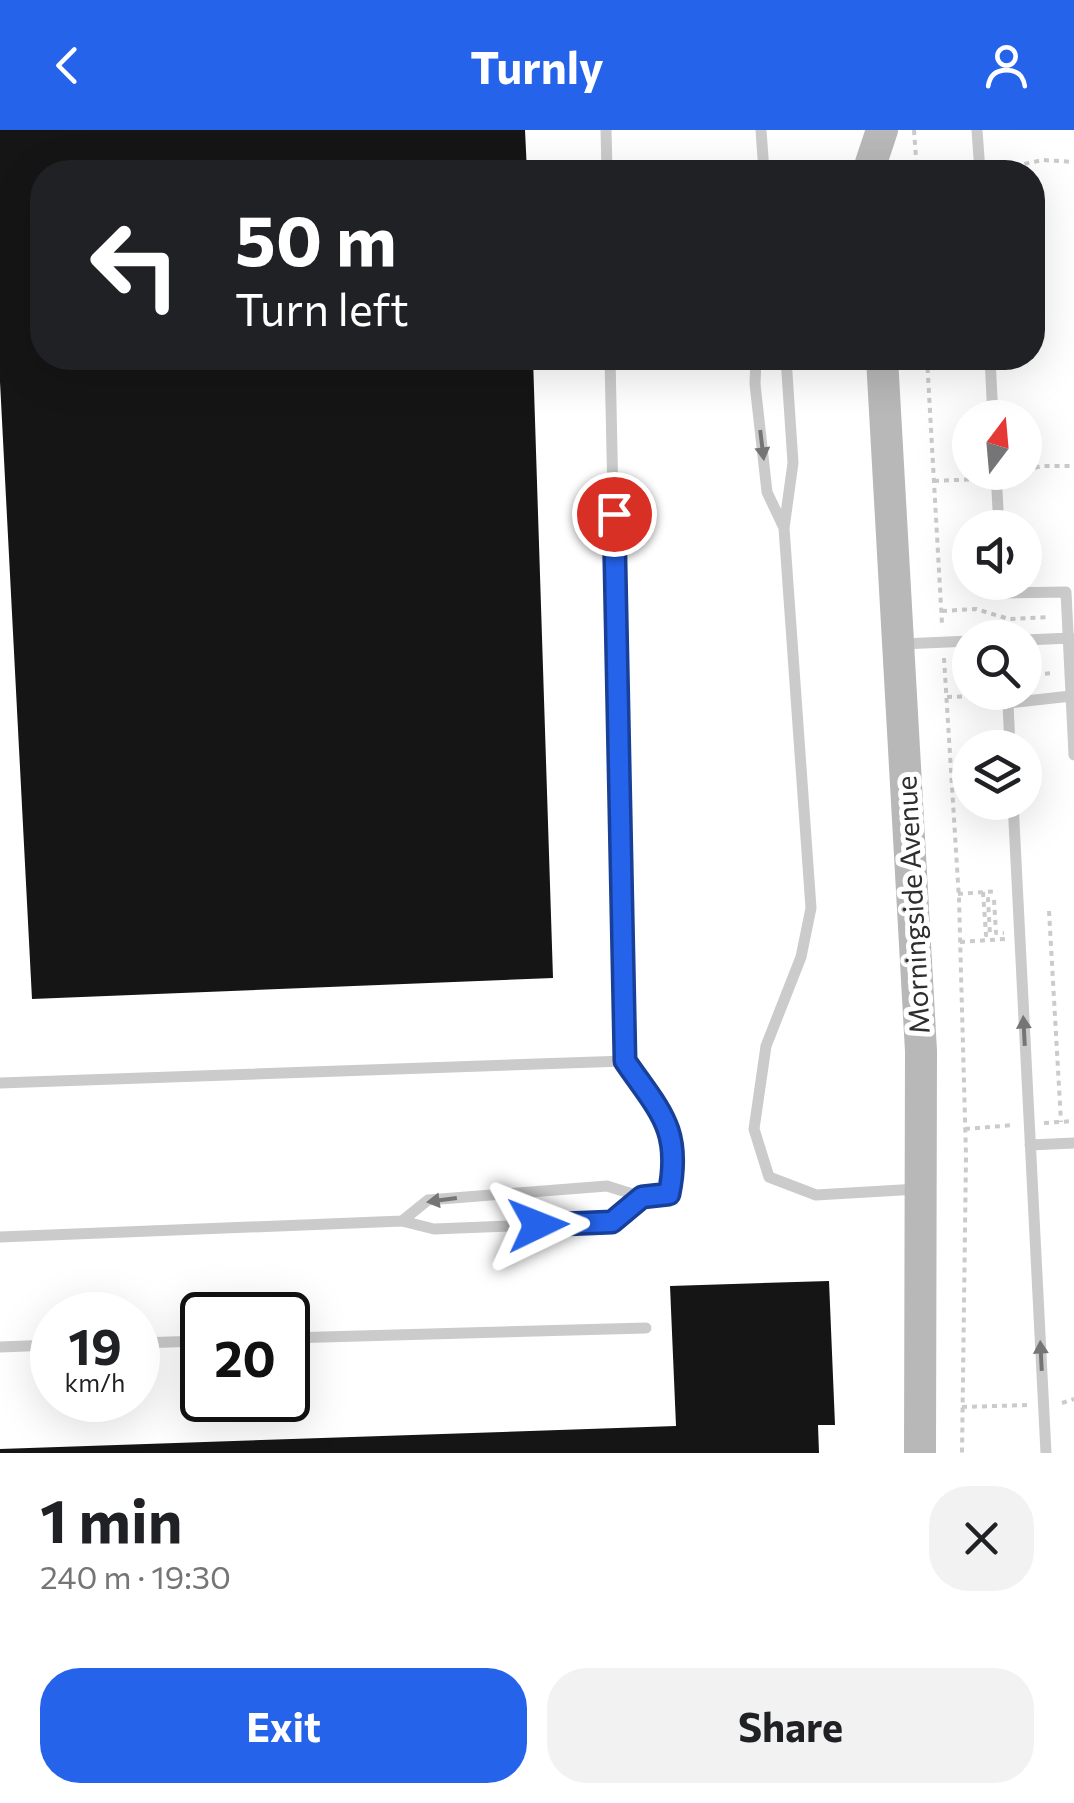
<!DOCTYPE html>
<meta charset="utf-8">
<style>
body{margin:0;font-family:Commissioner,sans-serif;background:#f2f2f2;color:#202124;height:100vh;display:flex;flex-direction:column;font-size:38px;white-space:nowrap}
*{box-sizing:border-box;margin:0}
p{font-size:32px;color:#757577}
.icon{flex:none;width:55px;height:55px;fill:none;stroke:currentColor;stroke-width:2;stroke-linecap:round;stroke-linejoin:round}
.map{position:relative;height:1323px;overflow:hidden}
.sheet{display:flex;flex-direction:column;background:#fff;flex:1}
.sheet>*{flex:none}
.guide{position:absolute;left:30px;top:30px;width:1015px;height:210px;border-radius:40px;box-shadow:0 10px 40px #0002;background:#202124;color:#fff;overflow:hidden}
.needle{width:65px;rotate:16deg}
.controls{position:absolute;left:952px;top:270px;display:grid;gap:20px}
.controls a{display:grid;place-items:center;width:90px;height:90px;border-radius:50%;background:#fff;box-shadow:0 10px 40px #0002;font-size:50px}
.speed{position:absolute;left:30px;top:1162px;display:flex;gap:20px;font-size:50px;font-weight:700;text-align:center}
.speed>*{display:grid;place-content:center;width:130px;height:130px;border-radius:50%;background:#fff;box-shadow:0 10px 40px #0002;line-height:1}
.speed small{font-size:25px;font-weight:400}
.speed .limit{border:5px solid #111;border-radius:15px;background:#fff;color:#111}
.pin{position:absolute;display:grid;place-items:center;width:85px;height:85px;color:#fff;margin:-42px;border:5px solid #fff;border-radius:50%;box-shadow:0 2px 10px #0007}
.me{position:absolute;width:110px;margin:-55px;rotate:88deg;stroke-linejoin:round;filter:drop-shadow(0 0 8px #0008)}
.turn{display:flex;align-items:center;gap:35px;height:210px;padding:0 40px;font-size:45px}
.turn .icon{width:130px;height:130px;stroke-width:2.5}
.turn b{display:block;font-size:70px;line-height:85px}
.round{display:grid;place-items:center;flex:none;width:105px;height:105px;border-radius:40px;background:#f2f2f2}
.overview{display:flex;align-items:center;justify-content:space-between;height:170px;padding:0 40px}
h1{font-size:60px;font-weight:700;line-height:75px}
.action{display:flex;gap:20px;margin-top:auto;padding:20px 40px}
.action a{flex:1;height:115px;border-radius:40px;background:#2563eb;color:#fff;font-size:40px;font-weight:700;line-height:115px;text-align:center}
.action a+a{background:#f2f2f2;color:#202124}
header{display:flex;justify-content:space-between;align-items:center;height:130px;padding:0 40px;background:#2563eb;color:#fff;font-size:45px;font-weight:700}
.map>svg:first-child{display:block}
.building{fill:#151515}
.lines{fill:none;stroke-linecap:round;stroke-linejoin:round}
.path{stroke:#cbcbcb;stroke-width:4;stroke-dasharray:5 5;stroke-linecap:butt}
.lane{stroke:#cbcbcb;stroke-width:11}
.secondary{stroke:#b8b8b8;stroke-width:32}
.oneway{fill:#757575}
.route-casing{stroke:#184099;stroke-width:25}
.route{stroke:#2563eb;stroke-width:18}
.labels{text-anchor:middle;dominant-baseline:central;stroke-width:10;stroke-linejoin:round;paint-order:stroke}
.street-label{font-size:28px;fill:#2e2e2e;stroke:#fff}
</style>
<header><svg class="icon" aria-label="back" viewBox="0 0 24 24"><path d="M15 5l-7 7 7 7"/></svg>Turnly<svg class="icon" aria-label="person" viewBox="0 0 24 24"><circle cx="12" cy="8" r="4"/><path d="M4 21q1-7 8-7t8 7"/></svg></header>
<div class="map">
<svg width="1074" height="1323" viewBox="0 0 1074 1323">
<rect width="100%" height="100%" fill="#fff"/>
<path class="building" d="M0,0H525L527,42H42V228H533L553,848L32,869L0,252Z
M829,1151L835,1295H818L819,1323H0V1319L676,1296L670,1156Z"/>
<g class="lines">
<path class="path" d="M914,0L917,42
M995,40L1043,30L1074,32
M945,42H961
M927,228L942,494
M1025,340L1042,336H1074
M934,351L979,349
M942,481L976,479L1009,489L1050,487
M944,528L959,769L966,1026L962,1323
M1025,545L1055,543
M947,567L974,566L980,562
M983,762L986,805H990L988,769H994L996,803H1004
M958,764L998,761
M1049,781L1061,992
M960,812L1005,809
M1044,993L1074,991
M965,999L1014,995
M1062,1273L1074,1269
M962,1277L1028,1275"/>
<path class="lane" d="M606,0L607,42
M761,0L764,42
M977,0L980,42
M610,228L625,931C659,983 682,999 669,1065L642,1067L607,1056L428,1070L402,1091L434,1099L611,1092L642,1067
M756,228L755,254L767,362L784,398
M786,228L793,333L784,398L811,778L801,827L766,916L754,999L769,1047L816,1065L918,1059
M990,228L993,288
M996,342L999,398
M1002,452L1003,463L1066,462L1074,625
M1025,510L1071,508
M902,514L970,511
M1010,618L1008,573L1071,566
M1013,672L1046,1323
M0,953L625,931
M1030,1015L1074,1013
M0,1107L402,1091
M288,1208L646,1198
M138,1213L202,1211
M0,1217L52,1215"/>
<path class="secondary" d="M872,42L871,33L882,0
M882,228L921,921L920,1323"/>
</g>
<defs><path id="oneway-solid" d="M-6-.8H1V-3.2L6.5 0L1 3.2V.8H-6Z" transform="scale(2.5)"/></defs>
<g class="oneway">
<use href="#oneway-solid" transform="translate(762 315) rotate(83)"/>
<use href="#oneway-solid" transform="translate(1024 901) rotate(-93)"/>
<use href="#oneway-solid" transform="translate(442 1070) rotate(172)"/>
<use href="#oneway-solid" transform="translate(1041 1226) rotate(-93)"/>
</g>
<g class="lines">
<defs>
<path id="route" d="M538,1095L612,1092L642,1067L669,1064C682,999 660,982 625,931L614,384"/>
</defs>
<use href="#route" class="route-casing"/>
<use href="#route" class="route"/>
</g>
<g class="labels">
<g class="street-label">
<text transform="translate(912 775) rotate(-93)">Morningside Avenue</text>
</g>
</g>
</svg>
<div class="controls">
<a><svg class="needle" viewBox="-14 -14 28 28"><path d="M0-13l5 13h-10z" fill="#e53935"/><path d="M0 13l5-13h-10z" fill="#757577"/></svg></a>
<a><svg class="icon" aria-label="sound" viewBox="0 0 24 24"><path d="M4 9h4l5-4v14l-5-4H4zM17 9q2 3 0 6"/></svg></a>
<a><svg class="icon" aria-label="search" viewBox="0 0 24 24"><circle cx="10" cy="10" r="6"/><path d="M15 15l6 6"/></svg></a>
<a><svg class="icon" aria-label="layers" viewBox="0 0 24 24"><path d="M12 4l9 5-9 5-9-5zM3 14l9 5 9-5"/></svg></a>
</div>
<div class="speed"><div>19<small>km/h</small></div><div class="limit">20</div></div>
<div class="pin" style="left:614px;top:384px;background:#d93025"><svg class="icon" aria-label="arrive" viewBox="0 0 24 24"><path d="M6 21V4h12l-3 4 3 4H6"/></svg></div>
<svg class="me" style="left:538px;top:1095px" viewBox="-20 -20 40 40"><path d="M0-17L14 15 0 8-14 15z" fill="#2563eb" stroke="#fff" stroke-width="4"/></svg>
<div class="guide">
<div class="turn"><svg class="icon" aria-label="left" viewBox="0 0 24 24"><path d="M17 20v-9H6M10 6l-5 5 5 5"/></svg><div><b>50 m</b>Turn left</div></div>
</div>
</div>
<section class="sheet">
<div class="overview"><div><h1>1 min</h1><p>240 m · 19:30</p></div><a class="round"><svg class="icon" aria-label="close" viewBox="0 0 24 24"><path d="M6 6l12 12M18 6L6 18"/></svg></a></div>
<div class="action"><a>Exit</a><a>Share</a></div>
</section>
